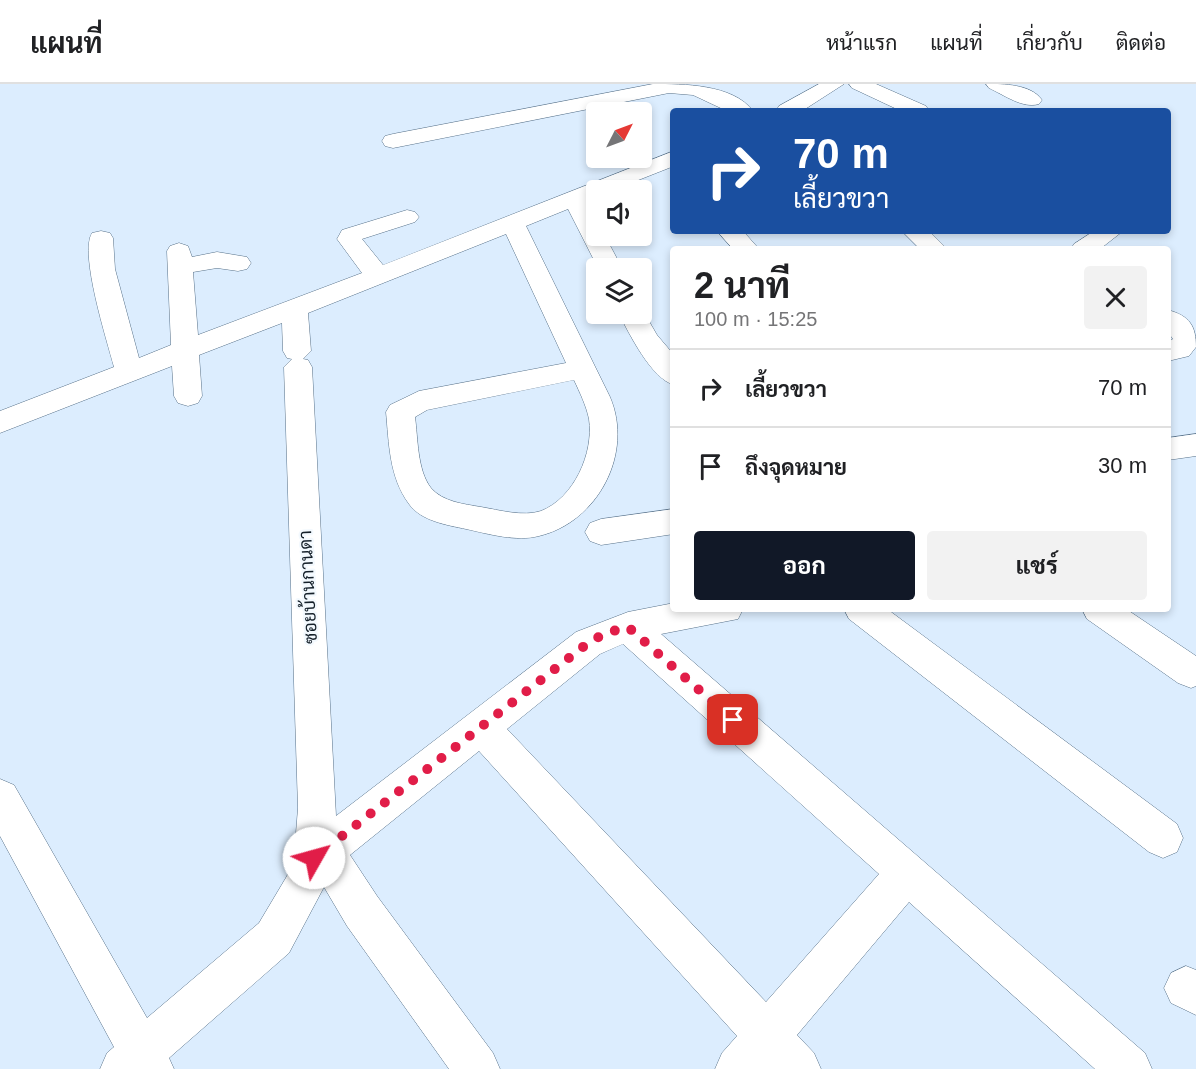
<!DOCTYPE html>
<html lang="th">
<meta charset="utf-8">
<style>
body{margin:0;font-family:Arial,Sarabun,sans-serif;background:#f2f2f2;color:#202124;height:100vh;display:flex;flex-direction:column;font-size:22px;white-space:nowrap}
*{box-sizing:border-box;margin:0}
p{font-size:20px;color:#757577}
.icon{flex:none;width:33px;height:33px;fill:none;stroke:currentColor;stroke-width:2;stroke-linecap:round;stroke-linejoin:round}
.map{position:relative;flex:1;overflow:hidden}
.sheet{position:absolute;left:670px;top:162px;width:501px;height:366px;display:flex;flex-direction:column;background:#fff;border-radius:6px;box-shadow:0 3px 9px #0003}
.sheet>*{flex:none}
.hud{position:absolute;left:670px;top:24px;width:501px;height:126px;border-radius:6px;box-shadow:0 3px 9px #0003;background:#1a4fa0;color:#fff;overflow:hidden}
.needle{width:39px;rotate:48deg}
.buttons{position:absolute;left:586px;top:18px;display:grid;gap:12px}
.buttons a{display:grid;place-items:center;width:66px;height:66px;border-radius:6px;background:#fff;box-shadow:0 3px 9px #0003;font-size:30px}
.pin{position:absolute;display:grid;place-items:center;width:51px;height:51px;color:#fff;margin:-26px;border-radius:12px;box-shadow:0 3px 9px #0006}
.me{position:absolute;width:66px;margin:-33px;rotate:52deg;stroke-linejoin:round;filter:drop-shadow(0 0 4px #0008)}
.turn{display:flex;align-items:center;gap:21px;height:126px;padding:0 24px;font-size:27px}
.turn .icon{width:78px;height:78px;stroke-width:2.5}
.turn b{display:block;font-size:42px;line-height:51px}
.round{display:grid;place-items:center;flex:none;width:63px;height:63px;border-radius:6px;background:#f2f2f2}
.overview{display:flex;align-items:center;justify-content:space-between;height:102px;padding:0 24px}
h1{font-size:36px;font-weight:700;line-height:45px}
.button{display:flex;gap:12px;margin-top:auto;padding:12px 24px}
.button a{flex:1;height:69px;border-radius:6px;background:#111827;color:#fff;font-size:24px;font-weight:700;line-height:69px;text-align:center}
.button a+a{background:#f2f2f2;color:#202124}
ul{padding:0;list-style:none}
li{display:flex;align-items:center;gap:18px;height:78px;padding:0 24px;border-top:2px solid #e0e0e0}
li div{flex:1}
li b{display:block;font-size:22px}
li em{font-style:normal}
header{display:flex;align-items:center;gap:36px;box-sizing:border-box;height:84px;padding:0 30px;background:#fff;border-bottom:2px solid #e0e0e0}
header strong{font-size:28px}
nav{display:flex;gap:33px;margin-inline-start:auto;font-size:21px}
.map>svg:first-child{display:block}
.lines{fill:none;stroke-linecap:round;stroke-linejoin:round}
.minor-casing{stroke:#577189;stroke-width:1}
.minor{fill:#fff;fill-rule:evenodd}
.route{stroke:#e11d48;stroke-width:10;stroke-dasharray:0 18}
.labels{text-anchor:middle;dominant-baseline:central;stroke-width:4.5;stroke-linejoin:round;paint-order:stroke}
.street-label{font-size:18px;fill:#15202a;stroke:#f3f9fe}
</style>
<header>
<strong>แผนที่</strong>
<nav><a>หน้าแรก</a><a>แผนที่</a><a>เกี่ยวกับ</a><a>ติดต่อ</a></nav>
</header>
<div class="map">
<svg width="1196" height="985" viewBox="0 0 1196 985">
<rect width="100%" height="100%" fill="#dcedfe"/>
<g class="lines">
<defs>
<path id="minor" d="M653,0C683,0 733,0 753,27H727L693,11L669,9L393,64L385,62L382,57L385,52L393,50Z
M819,0H844L802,27H776L779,22Z
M849,0H876L926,22L929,27H901L852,4Z
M986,0C1004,0 1031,0 1042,16L1039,20C1023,25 1004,11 989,4Z
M674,67V82L613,106H597V113L587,117L597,135V152H605L622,184H598L568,125L526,142L610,313C634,369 598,438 539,452C516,458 489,450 466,445C447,441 421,437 409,420C389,393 389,359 386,328L390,321L419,307L566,279L506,150L308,229L311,267L303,275L308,276L312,283L336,732L576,548L628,528L674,519V525H743L738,535L661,550L1145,969L1152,985H1095L909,818L797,951L814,969L821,985H715L722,969L737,952L479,667L350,771L377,812L493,969L500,985H449L347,842L324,803L289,869L169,974L174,985H100L107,969L114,963L0,752V695L14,701L147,934L259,839L287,792L294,774L298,724L284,283L292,275L287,274L283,267L282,239L199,271L202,312L198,319L188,322L178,319L174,312L172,282L0,349V327L114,283C107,257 79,169 92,149L101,147L110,149L113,154L115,185L139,274L171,261L167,167L170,162L179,159L188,162L192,173L217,168L247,173L251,179L247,185L238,187L217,184L193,188L198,251L362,189L337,155L342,146L407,126L415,128L419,133L415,138L362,155L383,181ZM574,296C580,309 586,321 589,335C594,369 574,414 541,427C523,433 499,426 481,423C464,420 443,418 431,404C417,386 418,354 415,333L427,326ZM623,560L879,790L766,918L507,645L600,570Z
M717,147H743L759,165H733Z
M902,147H929L947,165H920Z
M1094,147H1123L1100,165H1071L1074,160Z
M642,225L657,251L674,271V301C651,294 630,251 619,230H642Z
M1168,226C1190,232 1196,242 1196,263L1189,272L1168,277V258L1173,255L1168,248Z
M1196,350V372L1168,376V354Z
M674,425V450L601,461L590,457L585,448L590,439L601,435Z
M844,525H887L1177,740L1183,754L1177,768L1163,774L1149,768L849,535Z
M1082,525H1126L1196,572V602L1191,604L1178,599L1087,535Z
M1186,882L1196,886V931L1171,919L1164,904L1171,889Z"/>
</defs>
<use href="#minor" class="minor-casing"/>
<use href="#minor" class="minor"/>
</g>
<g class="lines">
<path class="route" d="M314,774L588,559L606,549L628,543L733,636"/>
</g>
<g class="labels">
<g class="street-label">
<text transform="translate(308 503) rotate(-93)">ซอยบ้านกานดา</text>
</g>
</g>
</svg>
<div class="buttons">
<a><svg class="needle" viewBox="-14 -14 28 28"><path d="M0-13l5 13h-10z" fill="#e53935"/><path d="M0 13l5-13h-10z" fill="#757577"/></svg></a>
<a><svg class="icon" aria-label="sound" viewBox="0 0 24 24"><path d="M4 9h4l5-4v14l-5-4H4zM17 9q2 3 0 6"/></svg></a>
<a><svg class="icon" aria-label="layers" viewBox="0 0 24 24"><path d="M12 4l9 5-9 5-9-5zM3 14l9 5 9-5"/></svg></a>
</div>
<div class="pin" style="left:733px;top:636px;background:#d93025"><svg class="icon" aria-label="arrive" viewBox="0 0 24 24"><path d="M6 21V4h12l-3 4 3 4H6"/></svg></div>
<svg class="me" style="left:314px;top:774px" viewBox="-20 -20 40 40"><circle r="19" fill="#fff"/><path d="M0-13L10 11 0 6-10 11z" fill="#e11d48"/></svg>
<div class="hud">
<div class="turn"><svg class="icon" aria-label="right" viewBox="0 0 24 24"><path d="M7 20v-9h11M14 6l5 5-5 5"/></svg><div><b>70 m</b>เลี้ยวขวา</div></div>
</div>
<section class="sheet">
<div class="overview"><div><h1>2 นาที</h1><p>100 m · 15:25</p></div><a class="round"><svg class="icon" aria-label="close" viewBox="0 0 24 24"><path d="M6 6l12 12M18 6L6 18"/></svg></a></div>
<ul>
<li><svg class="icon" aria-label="right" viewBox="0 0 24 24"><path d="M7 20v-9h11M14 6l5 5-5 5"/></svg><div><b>เลี้ยวขวา</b></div><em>70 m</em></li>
<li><svg class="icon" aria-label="arrive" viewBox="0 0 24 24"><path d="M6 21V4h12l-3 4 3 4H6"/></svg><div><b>ถึงจุดหมาย</b></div><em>30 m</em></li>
</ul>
<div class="button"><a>ออก</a><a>แชร์</a></div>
</section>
</div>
